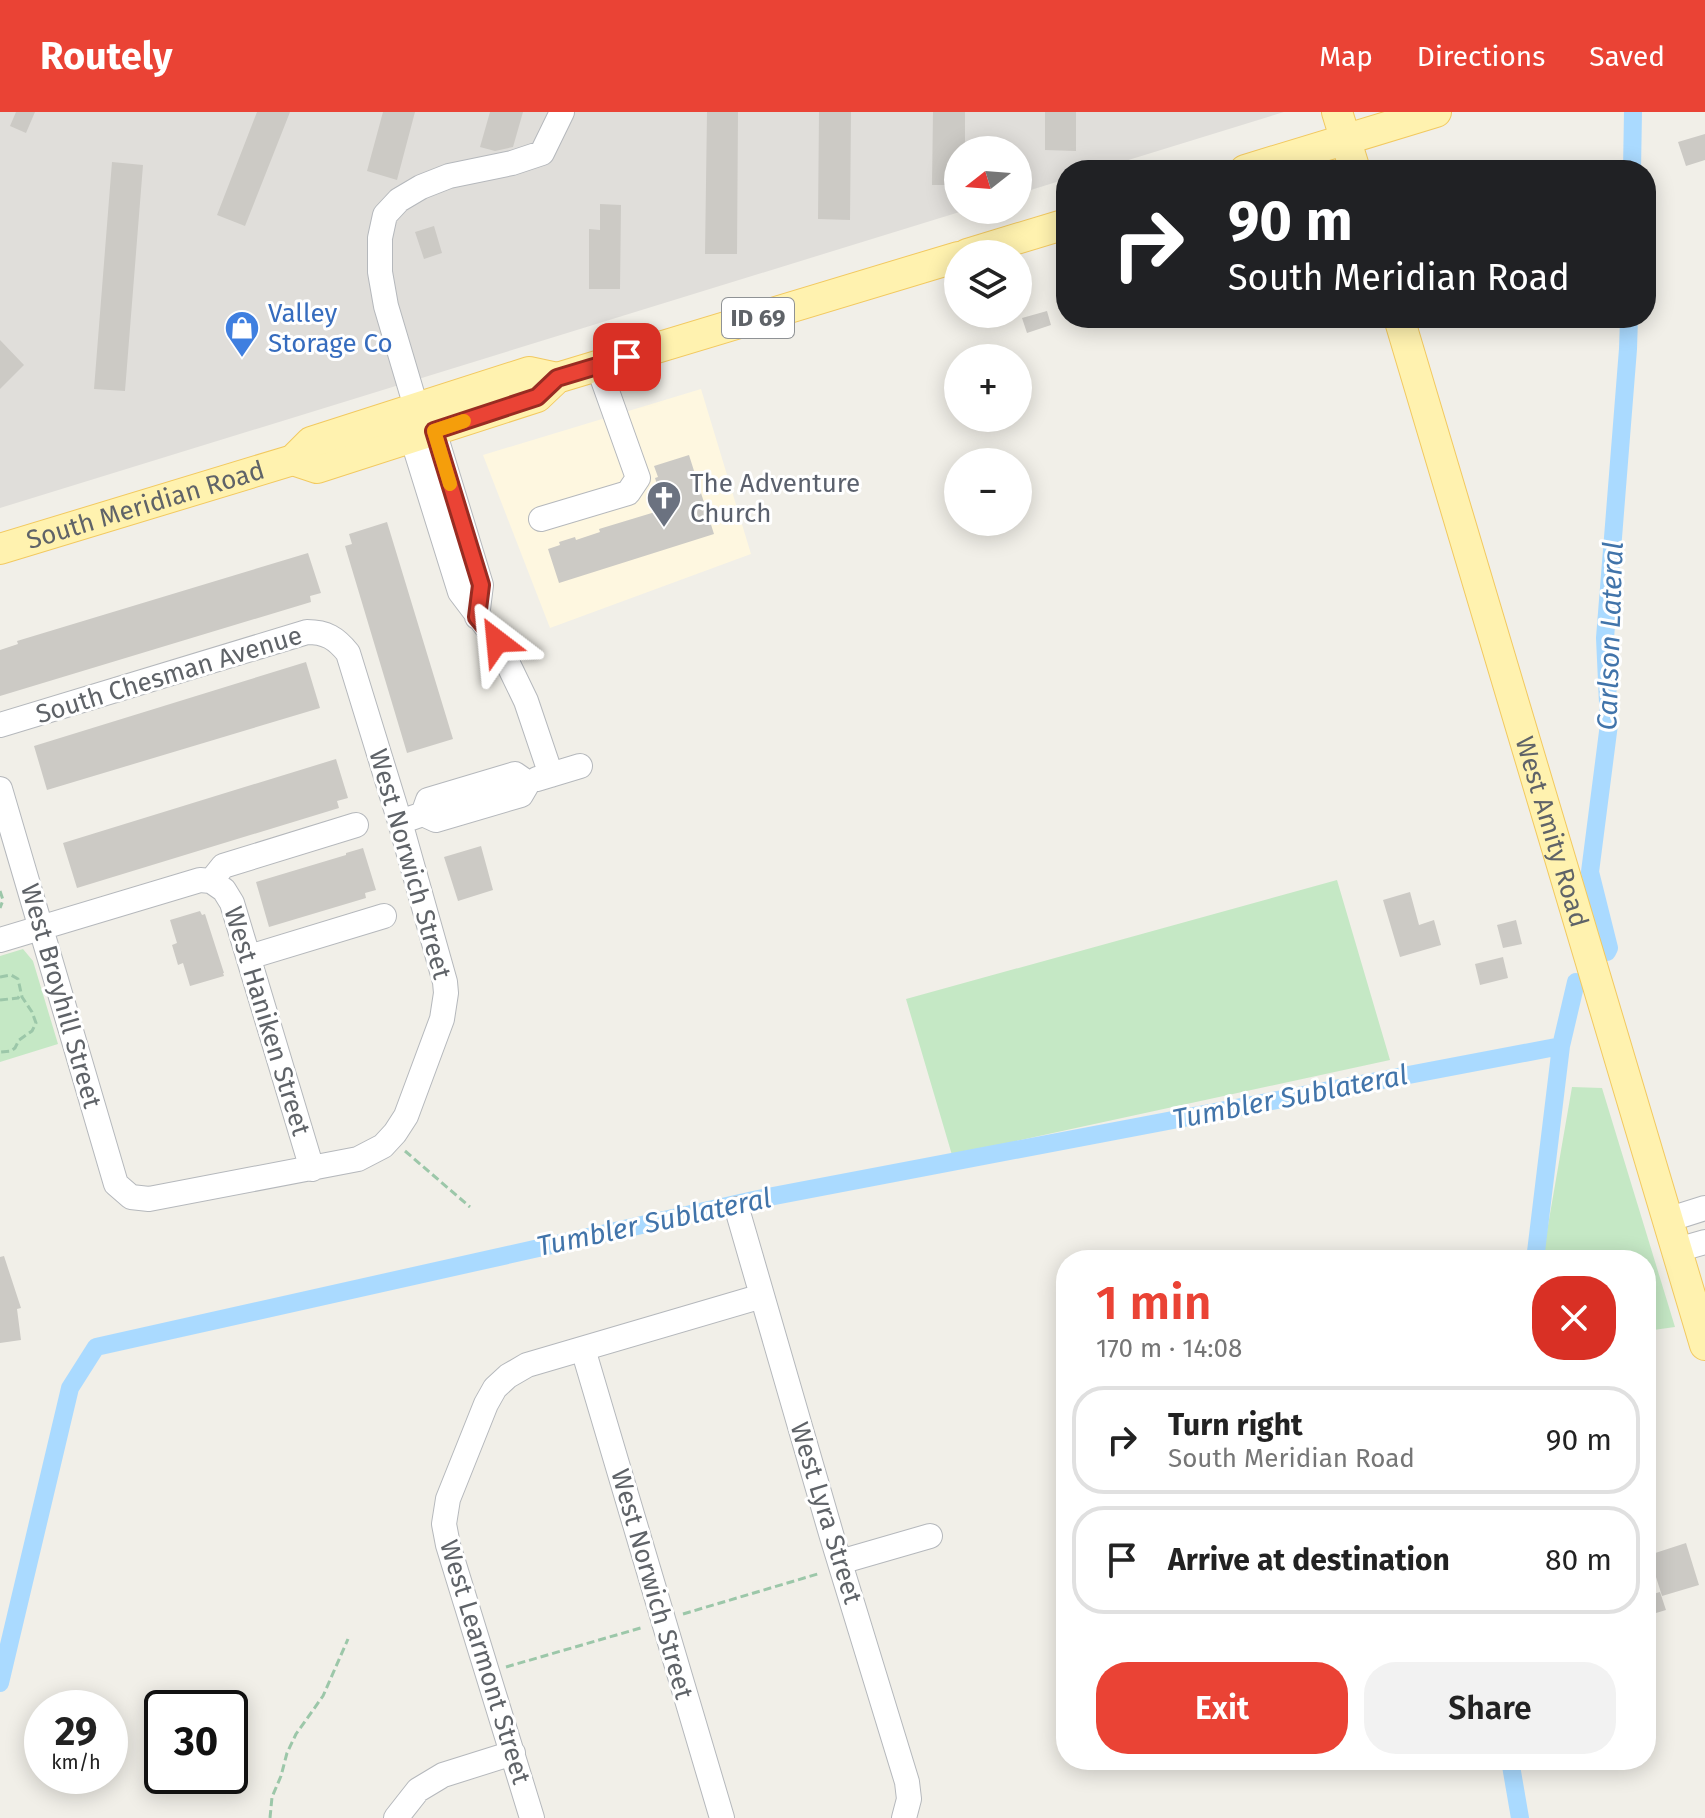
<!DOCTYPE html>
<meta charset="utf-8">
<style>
body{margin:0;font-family:"Fira Sans",sans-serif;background:#f2f2f2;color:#222;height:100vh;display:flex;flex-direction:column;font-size:30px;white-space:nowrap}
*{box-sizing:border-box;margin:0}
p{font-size:26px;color:#767676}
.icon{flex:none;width:44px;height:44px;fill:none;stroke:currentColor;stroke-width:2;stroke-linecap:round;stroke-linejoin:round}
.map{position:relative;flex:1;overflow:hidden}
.drawer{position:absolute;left:1056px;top:1138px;width:600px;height:520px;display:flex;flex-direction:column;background:#fff;border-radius:32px;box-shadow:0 4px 20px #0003}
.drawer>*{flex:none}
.banner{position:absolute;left:1056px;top:48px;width:600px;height:168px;border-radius:32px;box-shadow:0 4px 20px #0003;background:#202124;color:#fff;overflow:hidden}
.needle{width:52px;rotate:253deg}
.buttons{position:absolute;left:944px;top:24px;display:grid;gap:16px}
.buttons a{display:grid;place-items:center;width:88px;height:88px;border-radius:50%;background:#fff;box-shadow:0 4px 20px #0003;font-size:40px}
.speed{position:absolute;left:24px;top:1578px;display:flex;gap:16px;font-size:40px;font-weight:700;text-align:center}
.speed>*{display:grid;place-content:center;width:104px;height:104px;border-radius:50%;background:#fff;box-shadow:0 4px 20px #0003;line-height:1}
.speed small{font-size:20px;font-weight:400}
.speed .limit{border:4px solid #111;border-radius:12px;background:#fff;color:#111}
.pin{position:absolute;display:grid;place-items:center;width:68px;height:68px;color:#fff;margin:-34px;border-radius:16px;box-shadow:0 4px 12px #0006}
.me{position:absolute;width:88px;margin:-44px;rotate:331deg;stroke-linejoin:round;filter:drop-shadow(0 0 6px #0008)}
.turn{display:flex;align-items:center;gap:28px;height:168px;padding:0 40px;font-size:36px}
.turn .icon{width:104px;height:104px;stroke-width:2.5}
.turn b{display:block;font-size:56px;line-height:68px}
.round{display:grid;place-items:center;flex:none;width:84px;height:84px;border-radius:32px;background:#f2f2f2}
.headline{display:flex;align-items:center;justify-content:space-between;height:136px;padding:0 40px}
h1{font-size:48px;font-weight:600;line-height:60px;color:#ea4335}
.primary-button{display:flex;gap:16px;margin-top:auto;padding:16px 40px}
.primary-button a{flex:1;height:92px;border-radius:32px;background:#ea4335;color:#fff;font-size:32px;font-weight:600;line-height:92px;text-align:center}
.primary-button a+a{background:#f2f2f2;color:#222}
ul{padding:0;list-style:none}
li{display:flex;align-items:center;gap:24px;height:108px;margin:0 16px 12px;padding:0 24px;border:4px solid #e0e0e0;border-radius:32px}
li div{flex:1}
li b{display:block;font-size:30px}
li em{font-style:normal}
header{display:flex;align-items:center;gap:48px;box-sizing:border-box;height:112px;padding:0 40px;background:#ea4335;color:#fff}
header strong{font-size:38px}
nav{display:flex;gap:44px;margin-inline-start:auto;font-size:28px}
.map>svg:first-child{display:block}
.commercial{fill:#fef7e0}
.industrial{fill:#e0deda}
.green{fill:#c5e8c5}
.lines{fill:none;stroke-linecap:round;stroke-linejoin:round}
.canal{stroke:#aadaff;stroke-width:18}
.building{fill:#cccac5}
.minor-casing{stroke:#b5b8bc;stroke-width:26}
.major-casing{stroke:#f2c960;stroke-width:32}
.path{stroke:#9cc7a9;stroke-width:3;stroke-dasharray:8 4;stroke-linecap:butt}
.minor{stroke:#fff;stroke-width:24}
.major{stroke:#fff2af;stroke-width:30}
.route-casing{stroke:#982c22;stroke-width:20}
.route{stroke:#ea4335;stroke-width:14}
.slow{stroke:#f59e0b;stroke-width:14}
.labels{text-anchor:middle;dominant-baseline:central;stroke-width:6;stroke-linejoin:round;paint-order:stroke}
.shield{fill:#fff;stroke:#8f9295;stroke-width:2}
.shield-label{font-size:24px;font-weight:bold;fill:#5f6368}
.shop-label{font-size:26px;fill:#366cbe;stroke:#fff;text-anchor:start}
.worship-label{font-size:26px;fill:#5b616d;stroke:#fff;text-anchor:start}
.street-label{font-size:26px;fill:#5f6368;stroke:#fff}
.water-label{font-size:28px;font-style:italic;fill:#4174aa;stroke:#fff}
</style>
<header>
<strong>Routely</strong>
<nav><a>Map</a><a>Directions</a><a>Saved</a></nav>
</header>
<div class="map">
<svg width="1705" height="1706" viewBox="0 0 1705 1706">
<rect width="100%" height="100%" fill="#f1efe8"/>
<path class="commercial" d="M701,277L751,442L550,516L483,343Z"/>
<path class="industrial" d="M0,0H1284L1096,58H1066V67L1018,82V38H958V98H966L0,396Z"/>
<path class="green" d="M1337,768L1390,948L952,1043L906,887Z
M23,837L33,849L58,932L0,950V844Z
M1572,975L1602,976L1675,1215L1646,1219V1148H1542Z"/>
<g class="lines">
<path class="canal" d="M1632,58L1633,0
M1607,840L1609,836L1590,760L1609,612L1605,526L1628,237L1629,206
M1535,1148L1561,934L1576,870
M0,1571L70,1276L96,1235L758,1087L1561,934
M1510,1648L1520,1706"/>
</g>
<path class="building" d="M16,0H35L26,21L10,14Z
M257,0H290L245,114L217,103Z
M383,0H415L397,68L367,59Z
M490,0H523L513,35L495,39L480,35Z
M707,0H738L737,142H705Z
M819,0H851L850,108L818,107Z
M933,0H965V38H958V73H932Z
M1045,0H1076V39L1045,38Z
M1705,22V48L1686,54L1678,30Z
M112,50L143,53L125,279L94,277Z
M600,92L621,93L620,177H589V117L600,118Z
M434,114L442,141L424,147L415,120Z
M1047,199L1051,213L1027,221L1022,206Z
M0,228L24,253L0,277Z
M689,343L714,422L559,471L548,437L560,433L559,430L575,425L576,428L600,420L599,417L665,397L655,366L658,365L654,354Z
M387,410L453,627L407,641L345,434L352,432L349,422Z
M308,441L321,481L310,484L311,490L0,584V538L18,532L17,529Z
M306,550L320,596L47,678L34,634Z
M336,647L348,686L337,689L339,696L77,776L63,731Z
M481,734L493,778L458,789L444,745Z
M363,736L376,778L365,781L366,786L269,815L256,770L346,743V741Z
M1410,780L1419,813L1434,808L1441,833L1400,845L1383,788Z
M200,799L202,803L205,802L224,861H223L224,864L190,874L183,851L178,853L172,833L177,831L170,808Z
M1516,808L1522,832L1503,836L1497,813Z
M1503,845L1508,866L1480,873L1475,852Z
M4,1144L21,1196L17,1197L21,1228L0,1231V1145Z
M1686,1431L1699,1473L1662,1484L1649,1443Z
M1660,1480L1666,1498L1646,1504V1484Z"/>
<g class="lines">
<defs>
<path id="minor" d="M416,295L386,194L380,160V126L385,103L399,88L421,75L449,64L512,51L542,41L562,0
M434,319L481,473L477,505
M412,326L460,480L497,529L526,589L551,663
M541,407L628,381L638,366L598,254
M0,613L307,520C326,520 336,526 348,541L400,710L445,870L446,881L442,907L406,1004L395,1021L383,1034L358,1047L149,1087L131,1085L116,1072L0,677
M537,667L580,654
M400,710L423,702L436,708L521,683L528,671L515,662L428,688L423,702
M211,769L224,778L232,791L312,1057
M211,769L223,754L356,713
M0,828L200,768L211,769
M249,845L384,804
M737,1097L832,1425L907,1670L909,1687L904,1706
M1667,1108L1705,1096
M1677,1138L1705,1130
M583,1237L722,1706
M840,1450L930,1424
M396,1706L418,1678L443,1663L513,1641
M532,1706L448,1433L444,1412L448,1387L486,1292L495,1276L508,1264L527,1253L762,1184"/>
<g id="major">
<path d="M1337,0L1355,58"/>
<path d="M1245,58L1436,0"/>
<path d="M967,142L1066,112"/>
<path id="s1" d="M1399,206L1705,1233"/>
<path d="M293,348L317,356L537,285L557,266L958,145"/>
<path id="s2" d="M0,437L293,348L311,330L529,260L557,266"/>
</g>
</defs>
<use href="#minor" class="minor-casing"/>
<use href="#major" class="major-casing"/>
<path class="path" d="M0,779L3,788L0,796
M0,865L11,863L18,867L22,885L32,900L36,911L32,919L19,928L15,936L11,939L0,940
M0,888L18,886L21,882
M405,1039L470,1095
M683,1502L821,1461
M506,1555L644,1515
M270,1706L272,1685L281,1664L287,1641L296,1622L323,1584L348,1527"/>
<use href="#minor" class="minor"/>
<use href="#major" class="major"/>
</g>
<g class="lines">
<defs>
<path id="route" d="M497,529L477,505L481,473L434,319L537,285L557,266L627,245"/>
</defs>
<use href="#route" class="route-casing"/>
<use href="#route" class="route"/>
<path class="slow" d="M450,372L434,319L464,309"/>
</g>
<defs>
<symbol id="shop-pin" viewBox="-11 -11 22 30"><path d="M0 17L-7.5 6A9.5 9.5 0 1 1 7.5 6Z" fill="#3f7fe0" stroke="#fff"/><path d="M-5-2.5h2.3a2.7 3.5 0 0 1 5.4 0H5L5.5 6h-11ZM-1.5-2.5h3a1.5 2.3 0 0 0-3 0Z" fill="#fff"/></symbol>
<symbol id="church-pin" viewBox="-11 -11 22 30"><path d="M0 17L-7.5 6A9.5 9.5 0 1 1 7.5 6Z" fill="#6b7280" stroke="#fff"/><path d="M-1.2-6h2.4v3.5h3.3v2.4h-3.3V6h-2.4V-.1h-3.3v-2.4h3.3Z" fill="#fff"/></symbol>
</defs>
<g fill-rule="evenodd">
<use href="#shop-pin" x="222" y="196" width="40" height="54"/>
<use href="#church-pin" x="644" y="366" width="40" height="54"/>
</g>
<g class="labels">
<rect class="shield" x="722" y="186" width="72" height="40" rx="6"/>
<g class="shield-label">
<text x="758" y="206">ID 69</text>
</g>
<g class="shop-label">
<text x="268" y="201">Valley<tspan x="268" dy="30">Storage Co</tspan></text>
</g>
<g class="worship-label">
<text x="690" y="371">The Adventure<tspan x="690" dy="30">Church</tspan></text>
</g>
<g class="street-label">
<text stroke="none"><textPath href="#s2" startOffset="152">South Meridian Road</textPath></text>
<text transform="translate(169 563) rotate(-17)">South Chesman Avenue</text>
<text stroke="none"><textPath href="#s1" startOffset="536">West Amity Road</textPath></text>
<text transform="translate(410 752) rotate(74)">West Norwich Street</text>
<text transform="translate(61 884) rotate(74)">West Broyhill Street</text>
<text transform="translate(267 909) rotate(73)">West Haniken Street</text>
<text transform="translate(826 1401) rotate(73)">West Lyra Street</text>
<text transform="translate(652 1472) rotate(74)">West Norwich Street</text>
<text transform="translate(485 1550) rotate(73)">West Learmont Street</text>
</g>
<g class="water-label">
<text transform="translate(1610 524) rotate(-88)">Carlson Lateral</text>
<text transform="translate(1290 985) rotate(-11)">Tumbler Sublateral</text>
<text transform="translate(654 1110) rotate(-12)">Tumbler Sublateral</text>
</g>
</g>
</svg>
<div class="buttons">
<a><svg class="needle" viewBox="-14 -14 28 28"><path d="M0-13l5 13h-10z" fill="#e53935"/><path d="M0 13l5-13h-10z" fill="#767676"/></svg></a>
<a><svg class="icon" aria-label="layers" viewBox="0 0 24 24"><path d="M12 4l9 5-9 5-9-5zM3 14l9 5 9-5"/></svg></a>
<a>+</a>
<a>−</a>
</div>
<div class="speed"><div>29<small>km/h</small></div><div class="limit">30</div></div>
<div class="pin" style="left:627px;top:245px;background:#d93025"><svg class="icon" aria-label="arrive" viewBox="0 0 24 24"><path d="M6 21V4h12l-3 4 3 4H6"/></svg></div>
<svg class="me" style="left:497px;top:529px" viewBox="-20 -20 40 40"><path d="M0-17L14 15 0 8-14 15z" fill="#ea4335" stroke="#fff" stroke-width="4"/></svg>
<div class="banner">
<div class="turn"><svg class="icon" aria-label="right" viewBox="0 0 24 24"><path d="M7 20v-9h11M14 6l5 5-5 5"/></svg><div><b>90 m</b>South Meridian Road</div></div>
</div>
<section class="drawer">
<div class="headline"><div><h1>1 min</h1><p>170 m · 14:08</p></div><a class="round" style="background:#d93025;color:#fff"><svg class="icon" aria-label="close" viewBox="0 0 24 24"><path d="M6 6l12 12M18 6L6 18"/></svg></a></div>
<ul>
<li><svg class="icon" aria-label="right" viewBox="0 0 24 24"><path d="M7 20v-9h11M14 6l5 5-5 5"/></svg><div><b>Turn right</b><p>South Meridian Road</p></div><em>90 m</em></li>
<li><svg class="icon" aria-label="arrive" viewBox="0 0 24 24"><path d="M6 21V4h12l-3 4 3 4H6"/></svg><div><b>Arrive at destination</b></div><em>80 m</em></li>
</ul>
<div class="primary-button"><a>Exit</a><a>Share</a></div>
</section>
</div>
